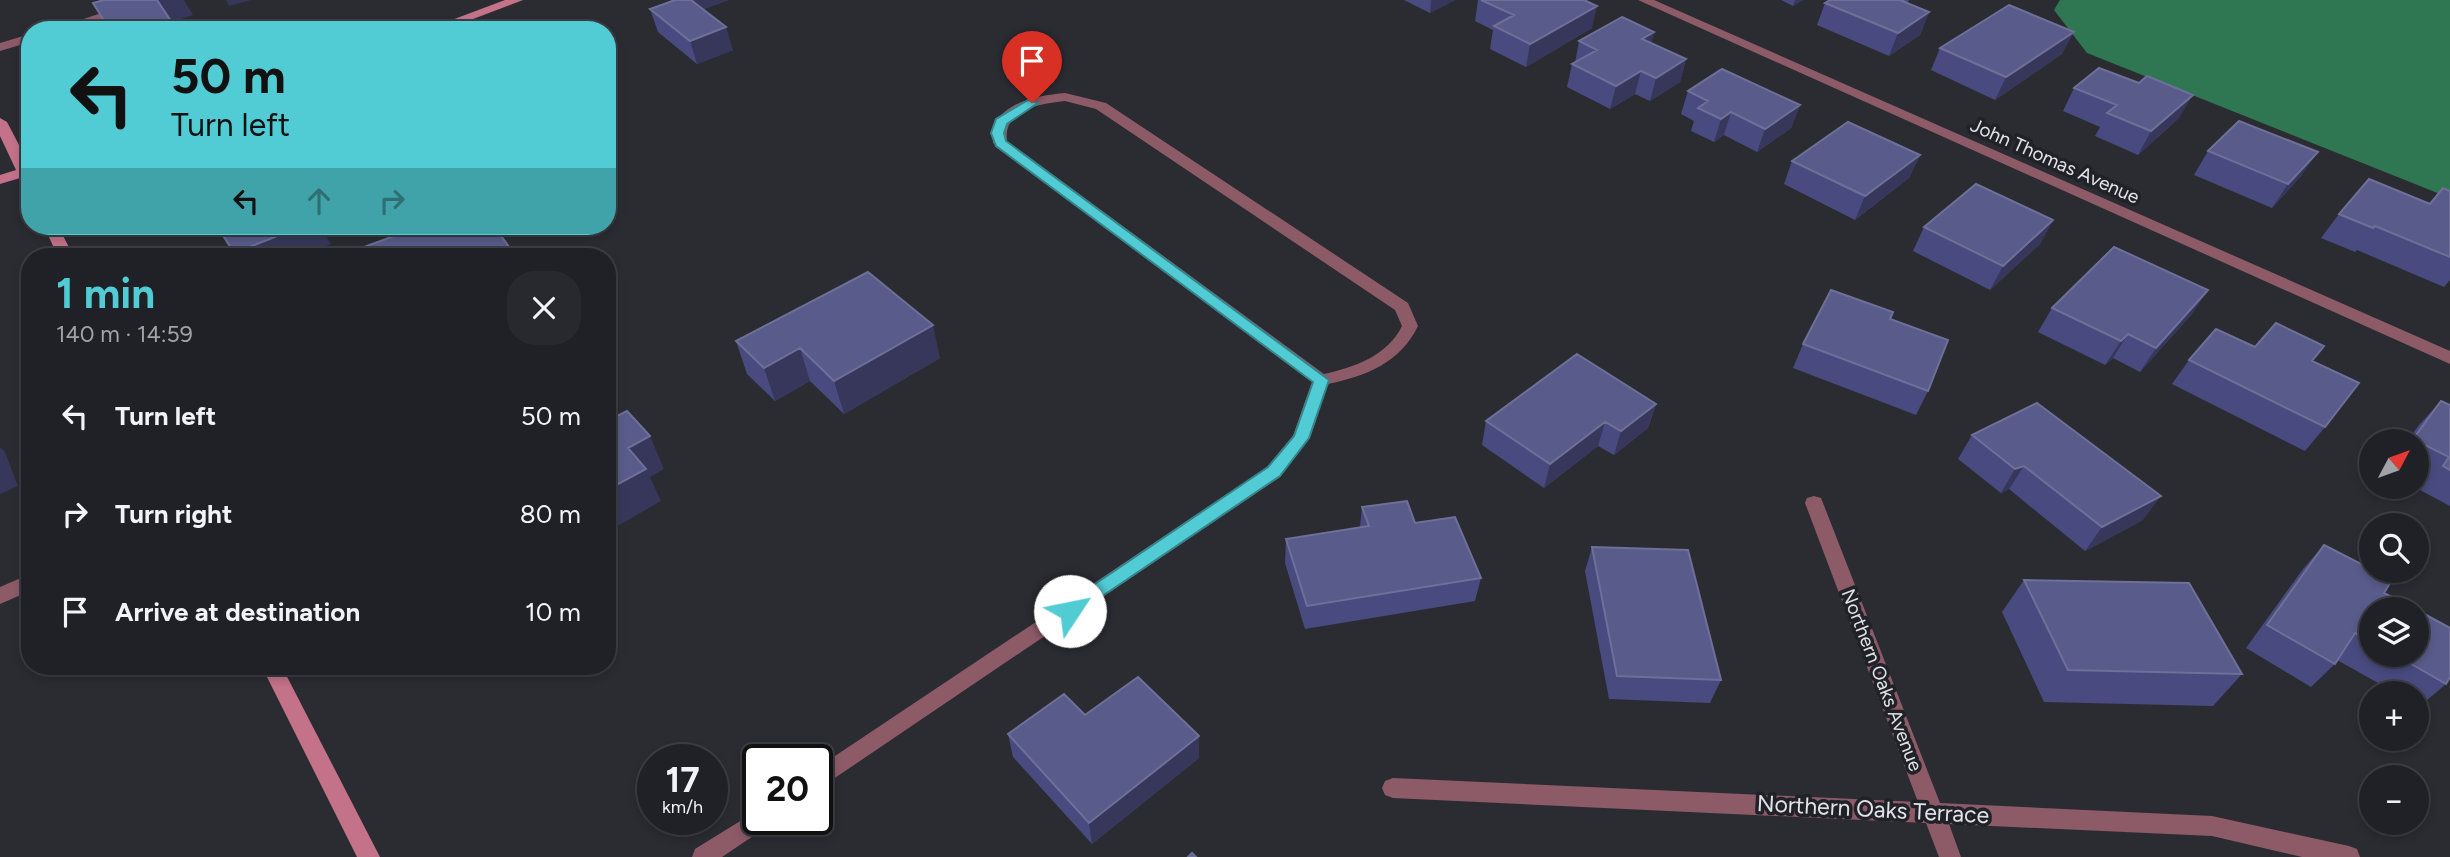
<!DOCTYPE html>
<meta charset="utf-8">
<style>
body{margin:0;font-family:Figtree,sans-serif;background:#28292e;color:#f1f3f6;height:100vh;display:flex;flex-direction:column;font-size:26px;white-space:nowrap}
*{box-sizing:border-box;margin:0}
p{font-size:23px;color:#a2a3a7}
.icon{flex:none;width:38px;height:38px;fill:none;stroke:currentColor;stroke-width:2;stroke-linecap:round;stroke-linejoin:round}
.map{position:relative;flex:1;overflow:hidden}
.panel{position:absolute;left:21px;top:248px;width:595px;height:427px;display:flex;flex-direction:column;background:#202126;border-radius:28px;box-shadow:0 4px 10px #0003,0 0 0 2px #3d3e43}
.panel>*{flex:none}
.guide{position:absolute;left:21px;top:21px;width:595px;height:214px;border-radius:28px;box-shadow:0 4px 10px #0003,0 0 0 2px #3d3e43;background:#51ccd4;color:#111;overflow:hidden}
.needle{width:46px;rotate:49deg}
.controls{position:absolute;left:2359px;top:429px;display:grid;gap:14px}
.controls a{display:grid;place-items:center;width:70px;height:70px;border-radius:50%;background:#202126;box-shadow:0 4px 10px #0003,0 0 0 2px #3d3e43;font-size:35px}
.speed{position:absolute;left:637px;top:744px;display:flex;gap:14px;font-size:35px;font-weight:700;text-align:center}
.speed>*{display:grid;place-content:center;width:91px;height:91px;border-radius:50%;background:#202126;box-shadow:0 4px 10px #0003,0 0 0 2px #3d3e43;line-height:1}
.speed small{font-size:18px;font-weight:400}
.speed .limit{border:4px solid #111;border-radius:10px;background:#fff;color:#111}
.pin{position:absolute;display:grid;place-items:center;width:60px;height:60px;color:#fff;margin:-72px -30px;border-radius:50% 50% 50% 0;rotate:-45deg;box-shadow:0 0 7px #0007}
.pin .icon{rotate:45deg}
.me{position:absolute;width:77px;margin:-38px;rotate:56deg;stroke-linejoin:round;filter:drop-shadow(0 0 5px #0008)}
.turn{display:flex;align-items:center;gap:24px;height:147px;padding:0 35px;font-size:32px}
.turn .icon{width:91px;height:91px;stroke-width:2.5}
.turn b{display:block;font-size:49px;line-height:60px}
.lanes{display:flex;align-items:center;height:66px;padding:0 35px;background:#0003;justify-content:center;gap:35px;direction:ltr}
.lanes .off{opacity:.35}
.round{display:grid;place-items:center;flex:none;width:74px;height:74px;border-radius:28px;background:#28292e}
.headline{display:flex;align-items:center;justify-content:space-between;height:119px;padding:0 35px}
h1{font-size:42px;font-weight:700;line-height:52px;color:#51ccd4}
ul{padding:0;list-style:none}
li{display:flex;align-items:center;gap:21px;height:98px;padding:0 35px}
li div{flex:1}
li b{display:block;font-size:26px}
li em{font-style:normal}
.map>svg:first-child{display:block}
.forest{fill:#2f7752}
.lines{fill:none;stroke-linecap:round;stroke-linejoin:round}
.lane{fill:#8d5a68;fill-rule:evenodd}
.street{fill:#8d5a68;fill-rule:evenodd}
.secondary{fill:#c3728a;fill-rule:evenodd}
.wall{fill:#494a7f}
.shaded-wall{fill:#36375b}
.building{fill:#595b8a;stroke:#6e7099;stroke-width:2}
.route{fill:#51ccd4;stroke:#35858a;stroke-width:2}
.labels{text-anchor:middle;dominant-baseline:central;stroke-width:7;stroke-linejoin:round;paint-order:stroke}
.street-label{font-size:19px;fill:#e2e3e7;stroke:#212228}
.near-street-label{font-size:23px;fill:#e2e3e7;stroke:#212228}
</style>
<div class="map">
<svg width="2450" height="857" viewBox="0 0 2450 857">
<rect width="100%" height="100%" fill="#2b2c32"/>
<path class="forest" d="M2060,0H2450V198L2087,53L2054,10Z"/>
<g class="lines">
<path class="lane" d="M1065,93L1106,103L1408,303L1418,326C1400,363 1366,376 1328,384L1310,438L1280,477L817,790V768L1268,467L1293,436L1312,382L993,143C989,104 1034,96 1065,93ZM1065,101L1096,109L1395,310L1402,326C1387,356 1355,367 1324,374L1007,141C1003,109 1040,104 1065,101Z
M30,574V591L0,604V587Z
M758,810V819H771L768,826L722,857H692L695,849Z"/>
<path class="street" d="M141,0H160L70,30H50Z
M1638,0H1654L2450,351V364Z
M30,34V42L0,51V43Z
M1814,496L1821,498L1823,503L1940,803L2212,816L2349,846L2357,849L2360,857H2302L2212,836L1949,824L1961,857H1939L1926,823L1393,798L1385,795L1382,788L1385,781L1393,778L1918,802L1805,503L1807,498Z"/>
<path class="secondary" d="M505,0H523L444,30H425Z
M0,118L7,122L30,166V188L25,187L20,178L0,184V175L16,170L0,136Z
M44,226H58L74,257H58Z
M262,667H282L380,857H357Z"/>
</g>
<path class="wall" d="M673,0H729L703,9L733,50L697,64L658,32L650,9Z
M1404,0H1455L1430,13Z
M1478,0H1584L1592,28L1526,67L1490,49L1493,30L1475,21Z
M1781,0H1803L1793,6Z
M1830,0H1909L1907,4L1929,12L1920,35L1889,56L1817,25L1825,3Z
M1654,32L1651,43L1686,59L1680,82L1650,101L1635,94L1610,109L1567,87L1572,64L1575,63L1579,41Z
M1940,48L2062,54L1995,100L1931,70Z
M2074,88L2179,118L2138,155L2095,136L2100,127L2063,111Z
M1688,91L1800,105L1791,128L1757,152L1724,135L1714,142L1691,131L1694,121L1681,114Z
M2208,151L2302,175L2272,208L2194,175Z
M1920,155L1909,178L1855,220L1784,184L1792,161Z
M2450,191V280L2444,287L2357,250L2355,252L2321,238L2339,214L2430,204Z
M2053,220L2040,244L1990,290L1913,251L1924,227Z
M2052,308L2192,314L2140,372L2113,358L2105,365L2038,332Z
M1890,319L1928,391L1916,415L1793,368L1803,344Z
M736,341L940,358L844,414L810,381L775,401L747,374Z
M2255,347L2312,361L2325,427L2305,451L2172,384L2189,360Z
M2441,401L2450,405V506L2420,490L2426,481L2417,476V441H2407L2419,425Z
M1656,404L1648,428L1614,455L1598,446L1544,488L1482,445L1486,421Z
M1972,435L2143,520L2085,551L2009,489L2001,493L1958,459Z
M1362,507L1415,523L1481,578L1475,601L1305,629L1285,563L1286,539L1360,527Z
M2324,545L2371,609V654H2417L2446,684L2420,706L2417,705V693H2396L2337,660L2335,664L2311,687L2246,648L2303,569Z
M1592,547L1721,680L1710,703L1609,699L1585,571Z
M2024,580L2242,674L2213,706L2044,702L2002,612Z
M1085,715L1199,758L1092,844L1013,757L1008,734Z"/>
<path class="shaded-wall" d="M157,0H184L193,15L172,22L176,30H144Z
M226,0H251L229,6Z
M686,0H729L691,14Z
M1431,0H1455L1430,13Z
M1795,0H1803L1793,6Z
M1597,6L1592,28L1526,67L1530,44Z
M1929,12L1920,35L1889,56L1898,33Z
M726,27L733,50L697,64L690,41Z
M1654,32L1648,54L1642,39Z
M2074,32L2062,54L1995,100L2006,77Z
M1686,59L1680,82L1650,101L1656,78Z
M1641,71L1635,94L1610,109L1616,86Z
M2193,95L2179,118L2138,155L2151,131Z
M1800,105L1791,128L1757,152L1765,129Z
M1731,112L1724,135L1714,142L1721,119Z
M2318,152L2302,175L2272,208L2288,184Z
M1920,155L1909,178L1855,220L1865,196Z
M2053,220L2040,244L1990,290L2003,266Z
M303,226H320L331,244L298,257H237L234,253Z
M2208,290L2192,314L2140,372L2156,348Z
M933,325L940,358L844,414L834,381Z
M2128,334L2113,358L2105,365L2121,341Z
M800,348L810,381L775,401L764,368Z
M1656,404L1648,428L1614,455L1621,431Z
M1605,422L1598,446L1544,488L1550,464Z
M650,436L664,469L650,477L661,501L607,532V490L628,448Z
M0,447L5,452L18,486L0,494Z
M2024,466L2009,489L2001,493L2015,469Z
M2161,496L2143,520L2085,551L2102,527Z
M1199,736V758L1092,844L1089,823Z"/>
<path class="building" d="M104,0H157L171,21L144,30H110L93,3Z
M675,0H691L726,27L690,41L650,9Z
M1481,0H1584L1597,6L1530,44L1494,26L1514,15Z
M1830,0H1904L1902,1L1929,12L1898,33L1825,3Z
M2009,5L2074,32L2006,77L1940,48Z
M1622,17L1654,32L1642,39L1686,59L1656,78L1641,71L1616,86L1572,64L1597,50L1579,41Z
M2099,68L2139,83L2147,76L2193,95L2151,131L2107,113L2117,105L2074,88Z
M1722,69L1800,105L1765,129L1731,112L1721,119L1698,108L1708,101L1688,91Z
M2239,121L2318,152L2288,184L2208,151Z
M1848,122L1920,155L1865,196L1792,161Z
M2369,179L2430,204L2443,188L2450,191V257L2375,226L2373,228L2339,214Z
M1976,184L2053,220L2003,266L1924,227Z
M217,226H303L234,253Z
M421,226H465L470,233L489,226H494L515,255L509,257H337Z
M2114,247L2208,290L2156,348L2128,334L2121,341L2052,308Z
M868,272L933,325L834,381L800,348L764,368L736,341Z
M1831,290L1893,312L1890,319L1948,340L1928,391L1803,344Z
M2276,323L2324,346L2312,361L2359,383L2325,427L2189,360L2216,329L2255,347Z
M1577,354L1656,404L1621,431L1605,422L1550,464L1486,421Z
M2441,401L2450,405V470L2443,466L2449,457L2413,439Z
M2037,403L2161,496L2102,527L2024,466L2015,469L1972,435Z
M627,411L650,436L628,448L646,469L607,490V421Z
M1407,501L1415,523L1455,517L1481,578L1307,606L1286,539L1369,526L1362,507Z
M2324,545L2392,580L2384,593L2415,609H2371V642L2355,633L2335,664L2267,625Z
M1592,547L1688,550L1721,680L1617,676Z
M2024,580L2189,583L2242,674L2068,670Z
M2417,610L2450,628V677L2446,684L2394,654H2417Z
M1138,677L1199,736L1089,823L1008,734L1064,694L1085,715Z
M1192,853L1196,857H1188Z"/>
<path class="route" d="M1028,100L1038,103L1007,124L1004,133L1006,141L1329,380L1309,438L1280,476L1070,618L1064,616L1061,611L1064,605L1268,467L1294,436L1313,382L996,146L991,133L996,119Z"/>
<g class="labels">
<g class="street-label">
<text transform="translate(2055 161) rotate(24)">John Thomas Avenue</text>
<text transform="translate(1882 680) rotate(69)">Northern Oaks Avenue</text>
</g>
<g class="near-street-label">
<text transform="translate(1873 809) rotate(3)">Northern Oaks Terrace</text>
</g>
</g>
</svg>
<div class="controls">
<a><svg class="needle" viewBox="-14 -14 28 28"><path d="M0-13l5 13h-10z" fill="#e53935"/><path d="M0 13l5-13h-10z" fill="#a2a3a7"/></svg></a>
<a><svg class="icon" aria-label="search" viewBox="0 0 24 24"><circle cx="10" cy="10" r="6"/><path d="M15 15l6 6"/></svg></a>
<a><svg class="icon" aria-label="layers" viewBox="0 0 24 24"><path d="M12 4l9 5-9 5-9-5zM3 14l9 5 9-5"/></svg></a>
<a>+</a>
<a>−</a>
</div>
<div class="speed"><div>17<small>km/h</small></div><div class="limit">20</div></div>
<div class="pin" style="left:1032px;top:103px;background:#d93025"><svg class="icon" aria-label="arrive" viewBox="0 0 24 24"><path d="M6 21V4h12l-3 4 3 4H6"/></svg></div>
<svg class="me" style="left:1070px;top:611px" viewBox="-20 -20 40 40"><circle r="19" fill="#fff"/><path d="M0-13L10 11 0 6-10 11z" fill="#51ccd4"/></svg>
<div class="guide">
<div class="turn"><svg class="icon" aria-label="left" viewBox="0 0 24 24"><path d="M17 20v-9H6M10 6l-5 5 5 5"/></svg><div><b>50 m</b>Turn left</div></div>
<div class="lanes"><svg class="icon" aria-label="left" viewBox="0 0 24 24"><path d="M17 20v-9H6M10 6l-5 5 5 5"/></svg><svg class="icon off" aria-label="ahead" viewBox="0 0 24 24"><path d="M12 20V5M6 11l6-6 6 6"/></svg><svg class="icon off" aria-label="right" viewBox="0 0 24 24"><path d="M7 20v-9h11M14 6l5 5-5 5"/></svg></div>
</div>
<section class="panel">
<div class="headline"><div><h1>1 min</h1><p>140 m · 14:59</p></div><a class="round"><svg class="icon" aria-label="close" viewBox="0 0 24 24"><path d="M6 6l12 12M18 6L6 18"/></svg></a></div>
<ul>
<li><svg class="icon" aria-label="left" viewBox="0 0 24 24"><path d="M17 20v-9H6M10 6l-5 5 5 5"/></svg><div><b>Turn left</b></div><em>50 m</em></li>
<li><svg class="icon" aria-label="right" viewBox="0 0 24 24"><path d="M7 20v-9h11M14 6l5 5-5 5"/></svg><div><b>Turn right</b></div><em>80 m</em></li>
<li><svg class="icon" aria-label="arrive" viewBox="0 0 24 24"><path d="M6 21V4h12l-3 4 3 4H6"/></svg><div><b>Arrive at destination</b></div><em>10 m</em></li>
</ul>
</section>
</div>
